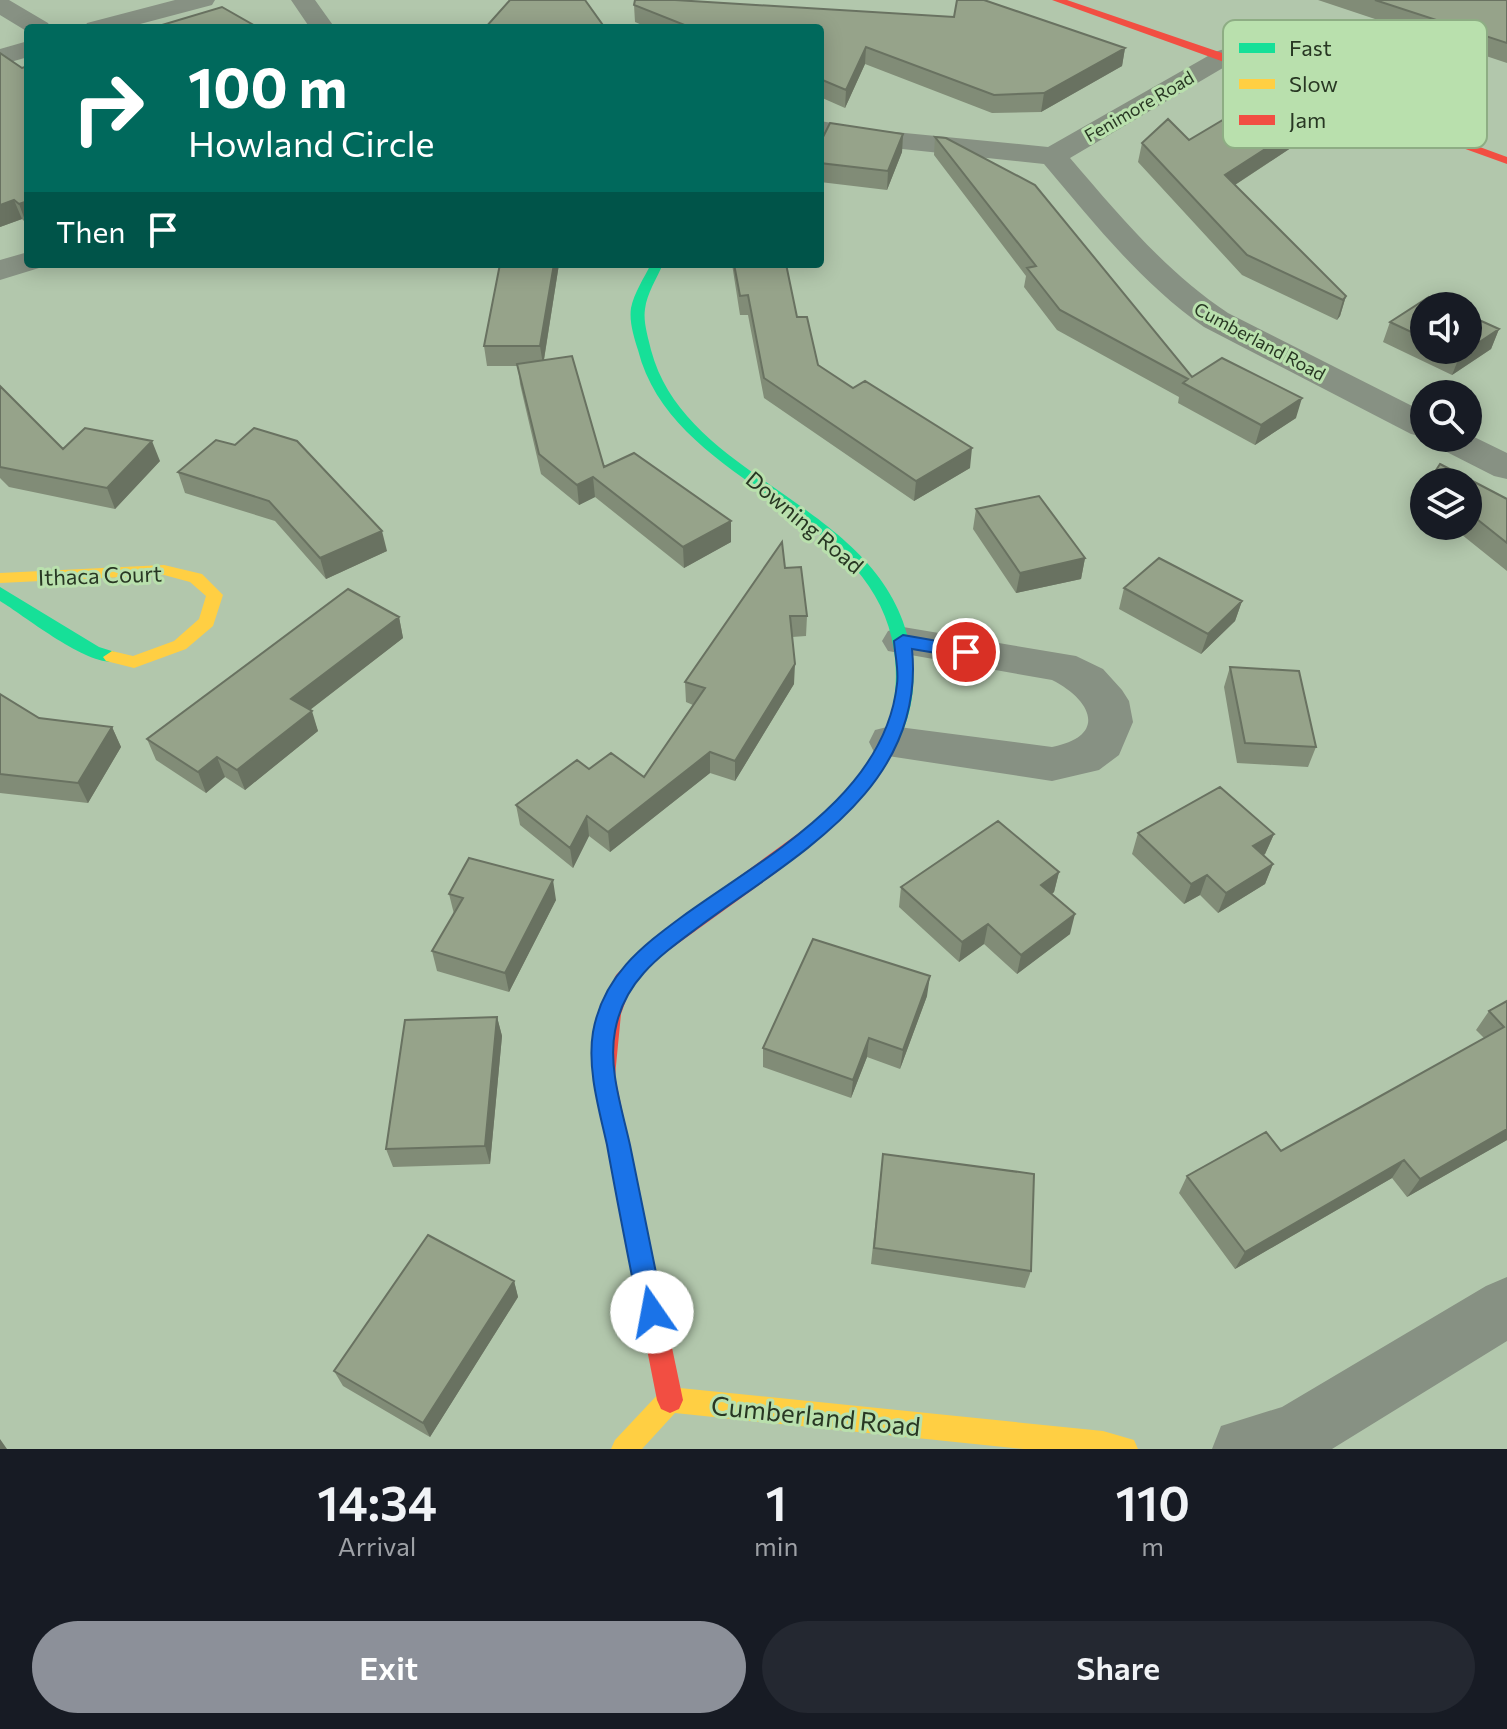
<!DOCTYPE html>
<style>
body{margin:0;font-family:Commissioner,sans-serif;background:#242831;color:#f1f3f6;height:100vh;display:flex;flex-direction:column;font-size:30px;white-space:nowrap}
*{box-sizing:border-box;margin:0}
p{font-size:26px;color:#9ea1a6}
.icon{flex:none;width:44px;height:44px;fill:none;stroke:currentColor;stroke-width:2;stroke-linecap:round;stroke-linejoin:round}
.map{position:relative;height:1449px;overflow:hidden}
.panel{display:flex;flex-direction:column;background:#171b24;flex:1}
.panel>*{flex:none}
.hud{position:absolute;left:24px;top:24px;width:800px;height:244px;border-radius:8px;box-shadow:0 4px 20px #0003;background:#00695c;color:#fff;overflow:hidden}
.controls{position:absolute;left:1410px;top:292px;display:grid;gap:16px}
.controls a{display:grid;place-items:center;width:72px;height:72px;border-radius:50%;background:#171b24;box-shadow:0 4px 20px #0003;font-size:40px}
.pin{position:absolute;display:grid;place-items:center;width:68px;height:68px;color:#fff;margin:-34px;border:4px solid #fff;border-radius:50%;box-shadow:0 2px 8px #0007}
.me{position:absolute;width:88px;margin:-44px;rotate:348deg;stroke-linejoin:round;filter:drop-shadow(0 0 6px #0008)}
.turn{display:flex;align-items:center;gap:28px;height:168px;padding:0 32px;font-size:36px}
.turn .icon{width:104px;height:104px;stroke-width:2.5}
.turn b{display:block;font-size:56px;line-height:68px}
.then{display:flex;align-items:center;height:76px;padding:0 32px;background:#0003;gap:16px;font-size:30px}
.eta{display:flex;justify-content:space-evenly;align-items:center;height:136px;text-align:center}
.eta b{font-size:48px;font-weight:600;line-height:56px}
.action{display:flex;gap:16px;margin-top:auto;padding:16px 32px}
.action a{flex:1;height:92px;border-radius:48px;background:#8c9099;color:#fff;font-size:32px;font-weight:600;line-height:92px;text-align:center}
.action a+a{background:#242831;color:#f1f3f6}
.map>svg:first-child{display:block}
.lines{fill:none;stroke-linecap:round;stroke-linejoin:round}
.street{fill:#879183;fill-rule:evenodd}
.fast{fill:#16e098;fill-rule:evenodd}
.slow{fill:#ffcf43;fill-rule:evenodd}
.jam{fill:#f24e42;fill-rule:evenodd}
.wall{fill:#818c77}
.shaded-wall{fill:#697261}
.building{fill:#96a38a;stroke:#697261;stroke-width:2}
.route{fill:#1a73e8;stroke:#114b97;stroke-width:2}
.labels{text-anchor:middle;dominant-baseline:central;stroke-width:6;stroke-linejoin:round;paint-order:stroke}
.far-street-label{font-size:18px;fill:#283723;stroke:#b9e0ad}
.street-label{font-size:22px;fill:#283723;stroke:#b9e0ad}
.near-street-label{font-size:26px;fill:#283723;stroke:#b9e0ad}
.key{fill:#b9e0ad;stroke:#8ead84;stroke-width:2}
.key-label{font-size:22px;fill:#283723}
</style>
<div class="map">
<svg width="1507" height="1449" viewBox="0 0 1507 1449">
<rect width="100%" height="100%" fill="#b2c7ac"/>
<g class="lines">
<path class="street" d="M0,0H9L48,23L51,28H28V32L0,15Z
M175,0H215L212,5L125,28H84L87,23Z
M291,0H315L335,28H310Z
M28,41V57L0,65V49Z
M1224,49L1233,52L1237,57L1233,62L1070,158C1119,215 1165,271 1228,313L1424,412V437L1411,434L1204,327C1140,282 1094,223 1044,164L874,146L820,137V121L874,130L1048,147L1215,52Z
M28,252V264H42L39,268L0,280V260Z
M1468,434L1507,453V479L1494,476L1435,446L1430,438H1468Z
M903,627L1076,656L1103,669L1122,690L1129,701L1133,722L1119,755L1099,770L1052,781L875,754L869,742L875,730L891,726L1052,747C1108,736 1092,700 1052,680L888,651L882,641L888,631Z
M1507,1277V1341L1332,1449H1212L1221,1426L1282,1407L1486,1286Z"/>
<path class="fast" d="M651,264H663C657,278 647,293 645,309C643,322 648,337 651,350C688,489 899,503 913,667C918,727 881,780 840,820H826L823,815C829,805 840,797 848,788C867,767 882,743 890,716C897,694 897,672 894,650C873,508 672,486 638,350C634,337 629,322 631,308C634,293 644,278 651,264Z
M0,587L99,647L118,653L121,657L118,661C90,669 25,616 0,601Z"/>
<path class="slow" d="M164,565L202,574L223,595L213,626L186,649L134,668L106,661L103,657L112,651L133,656L174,641L199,619L206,596L190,582L164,575L0,583V573Z
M670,1387L1103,1431L1134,1440L1138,1449H1024L675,1413L642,1449H611L615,1440L661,1391Z"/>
<path class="jam" d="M1052,0H1067L1228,55L1507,157V164Z
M833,808L840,810L843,815L840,820L777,872L658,958L631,986L621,1014L615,1076L683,1400L679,1409L670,1413L661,1409L657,1400L593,1076L599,1014L616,975L644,946Z"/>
</g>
<path class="wall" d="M635,0H675L954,17L957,0H984L1125,48L1122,66L1041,112L992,113L865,64L845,108L820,97V28H649L635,22L634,5Z
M1318,0H1507V63Z
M0,53L26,223L22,219L0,227Z
M1323,112L1318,130L1235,185L1346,296L1340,316L1337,320L1242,275L1138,162L1142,143L1189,140Z
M903,134L902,152L887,190L820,182V143Z
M935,137L1192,377L1296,418L1255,445L1178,403L1179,397L1057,330L1024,287L1026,276L934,155Z
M500,264H559L544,360L604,467L731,521V542L684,568L595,497L579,505L541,474L520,384L518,366H487L484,346Z
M732,264H788L786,266L797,317L818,365L970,468L914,501L764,398L748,315H740Z
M1424,306V350H1468L1499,329L1491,349L1452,375L1383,342L1390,322Z
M0,386L63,449L160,461L115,509L9,487L0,478Z
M216,440L387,551L326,579L275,521L185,493L178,472Z
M1440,464L1507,499V571L1451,526H1468V482H1428Z
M1424,493V504L1420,502Z
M976,509L1085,558L1081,579L1016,593L973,529Z
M785,568L807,616L806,636L792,637L794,684L735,781L710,773L610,852L589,836L573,868L520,825L516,805L589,769L644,777L693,705L686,702L685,682Z
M1124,588L1242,601L1235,621L1201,654L1119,609Z
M399,617L403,638L310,710L318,731L245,790L225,777L206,793L156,760L147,739Z
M1230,667L1316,747L1308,767L1237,763L1224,687Z
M0,694L39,718L112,727L121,747L88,803L0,793Z
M1138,833L1274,834L1265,854L1263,856L1273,864L1265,884L1218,913L1200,895L1184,904L1132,854Z
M1059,872L1054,892L1052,894L1070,934L1017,974L984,944L959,962L899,907L901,887Z
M449,894L556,900L509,992L437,971L432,951L454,914Z
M927,996L900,1069L867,1057L851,1098L763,1067V1048Z
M1507,1001V1140L1407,1197L1392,1178L1235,1269L1179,1193L1187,1176L1281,1151L1359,1108L1484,1038L1476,1030L1489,1011Z
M497,1017L502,1036L490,1164L393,1167L386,1149Z
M881,1171L1031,1271L1025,1288L871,1264Z
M514,1281L518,1297L430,1437L343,1386L334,1371Z"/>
<path class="shaded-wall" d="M866,47L865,64L845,108L846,90Z
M1125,48L1122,66L1041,112L1044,93Z
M1323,112L1318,130L1221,194L1225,175Z
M903,134L902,152L887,190L888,171Z
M14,200L22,219L0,227V205Z
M28,201V222L26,223L19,204Z
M554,264H559L543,365L540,346Z
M1346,296L1340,316L1337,320L1343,300Z
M1499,329L1491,349L1452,375L1460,355Z
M1302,398L1296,418L1255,445L1261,425Z
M152,441L160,461L115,509L107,488Z
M972,448L970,468L914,501L916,481Z
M593,477L595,497L579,505L577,485Z
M731,521V542L684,568L683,547Z
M382,531L387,551L326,579L320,558Z
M1085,558L1081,579L1016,593L1020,573Z
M1242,601L1235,621L1201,654L1208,634Z
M399,617L403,638L298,719L291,699Z
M795,664L794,684L735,781V761Z
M312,711L318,731L245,790L237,770Z
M112,727L121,747L88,803L78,783Z
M710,752V773L610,852L608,832Z
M217,757L225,777L206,793L198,772Z
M587,816L589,836L573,868L570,848Z
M1274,834L1265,854L1245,866L1253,846Z
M1273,864L1265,884L1218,913L1226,893Z
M1059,872L1054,892L1037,905L1041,885Z
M1207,875L1200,895L1184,904L1191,884Z
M553,880L556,900L509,992L505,973Z
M1075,914L1070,934L1017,974L1021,955Z
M988,924L984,944L959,962L962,942Z
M930,976L927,996L900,1069L903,1050Z
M497,1017L502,1036L490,1164L485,1146Z
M869,1038L867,1057L851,1098L853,1080Z
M1507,1129V1140L1407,1197L1420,1179Z
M1404,1160L1392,1178L1235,1269L1245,1252Z
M514,1281L518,1297L430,1437L423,1423Z
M0,1439L7,1449H0Z"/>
<path class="building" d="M510,0H585L605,28H485Z
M635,0H675L954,17L957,0H984L1125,48L1044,93L994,95L866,47L846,90L820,79V28H692L634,5Z
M1375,0H1507V43Z
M222,7L259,28H152Z
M0,53L22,68L28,66V201L19,204L14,200L0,205Z
M1268,93L1323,112L1225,175L1346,296L1343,300L1247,255L1142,143L1168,119L1189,140Z
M830,123L903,134L888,171L820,163V143Z
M935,137L946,138L1035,185L1192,377L1222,358L1302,398L1261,425L1183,383L1188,379L1060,310L1027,268L1036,266Z
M500,264H554L540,346H484Z
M734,264H786L797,317H807L818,365L853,388L865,381L972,448L916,481L764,378L748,295L740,296Z
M1429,297L1448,306H1424V338L1390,322Z
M1468,315L1499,329L1460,355L1449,350H1468Z
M572,356L604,467L634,453L731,521L683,547L593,477L577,485L539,454L517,364Z
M0,386L63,449L85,428L152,441L107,488L0,467Z
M254,428L297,441L382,531L320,558L269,501L178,472L216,440L235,445Z
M1440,464L1507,499V543L1468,512V482L1429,481Z
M1039,496L1085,558L1020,573L976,509Z
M782,542L785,568L801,567L807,616H790L795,664L735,761L710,752L608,832L587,816L570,848L516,805L577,760L589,769L611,753L644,777L705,688L685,682Z
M1159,558L1242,601L1208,634L1124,588Z
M348,589L399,617L291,699L312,711L237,770L217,757L198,772L147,739Z
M1230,667L1299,671L1316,747L1245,743Z
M0,694L39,718L112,727L78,783L0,774Z
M1220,787L1274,834L1253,846L1273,864L1226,893L1207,875L1191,884L1138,833Z
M998,821L1059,872L1041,885L1075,914L1021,955L988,924L962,942L901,887Z
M469,858L553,880L505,973L432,951L463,898L449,894Z
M813,939L930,976L903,1050L869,1038L853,1080L763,1048Z
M1507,1001V1129L1420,1179L1404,1160L1245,1252L1187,1176L1266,1132L1281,1151L1359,1108L1504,1027L1489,1011Z
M497,1017L485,1146L386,1149L405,1020Z
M883,1154L1034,1174L1031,1271L874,1248Z
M428,1235L514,1281L423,1423L334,1371Z"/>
<path class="route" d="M903,635L966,646L975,652L966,658L912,649C926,788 797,854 700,926C661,955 624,980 615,1031C608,1068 622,1109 630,1145C641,1201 653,1256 664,1312L661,1321L652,1324L643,1321L639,1312C628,1256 617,1201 607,1145C599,1109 587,1069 593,1032C603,976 641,947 683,916C766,856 885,795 897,684C899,670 895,655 894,641Z"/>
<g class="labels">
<g class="far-street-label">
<text transform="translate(1139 106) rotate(-30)">Fenimore Road</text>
<text transform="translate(1260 341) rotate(28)">Cumberland Road</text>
</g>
<g class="street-label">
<text transform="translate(805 522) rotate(40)">Downing Road</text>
<text transform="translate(100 575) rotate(-2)">Ithaca Court</text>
</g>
<g class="near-street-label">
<text transform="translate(816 1415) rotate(6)">Cumberland Road</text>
</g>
</g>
<rect x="1223" y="20" width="264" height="128" rx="12" class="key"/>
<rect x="1239" y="43" width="36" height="10" fill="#16e098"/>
<rect x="1239" y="79" width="36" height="10" fill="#ffcf43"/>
<rect x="1239" y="115" width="36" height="10" fill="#f24e42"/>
<g class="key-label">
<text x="1289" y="56">Fast</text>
<text x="1289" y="92">Slow</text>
<text x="1289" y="128">Jam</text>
</g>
</svg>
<div class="controls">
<a><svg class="icon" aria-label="sound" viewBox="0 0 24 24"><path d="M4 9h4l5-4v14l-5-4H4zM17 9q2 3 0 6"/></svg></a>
<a><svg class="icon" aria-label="search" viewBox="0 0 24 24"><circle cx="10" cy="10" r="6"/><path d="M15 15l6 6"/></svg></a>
<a><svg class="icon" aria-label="layers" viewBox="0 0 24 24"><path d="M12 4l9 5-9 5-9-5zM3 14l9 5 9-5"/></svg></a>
</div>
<div class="pin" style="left:966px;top:652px;background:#d93025"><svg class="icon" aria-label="arrive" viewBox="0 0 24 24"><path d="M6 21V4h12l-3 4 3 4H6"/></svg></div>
<svg class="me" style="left:652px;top:1312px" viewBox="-20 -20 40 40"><circle r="19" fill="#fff"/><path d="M0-13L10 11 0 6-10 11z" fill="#1a73e8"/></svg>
<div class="hud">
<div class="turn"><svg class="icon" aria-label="right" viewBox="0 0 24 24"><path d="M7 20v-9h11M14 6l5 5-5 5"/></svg><div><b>100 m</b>Howland Circle</div></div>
<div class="then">Then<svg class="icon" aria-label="arrive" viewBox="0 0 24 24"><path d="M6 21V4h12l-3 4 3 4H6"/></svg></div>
</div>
</div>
<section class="panel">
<div class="eta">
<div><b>14:34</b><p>Arrival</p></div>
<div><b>1</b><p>min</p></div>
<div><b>110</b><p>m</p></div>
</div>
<div class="action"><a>Exit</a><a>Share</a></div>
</section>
